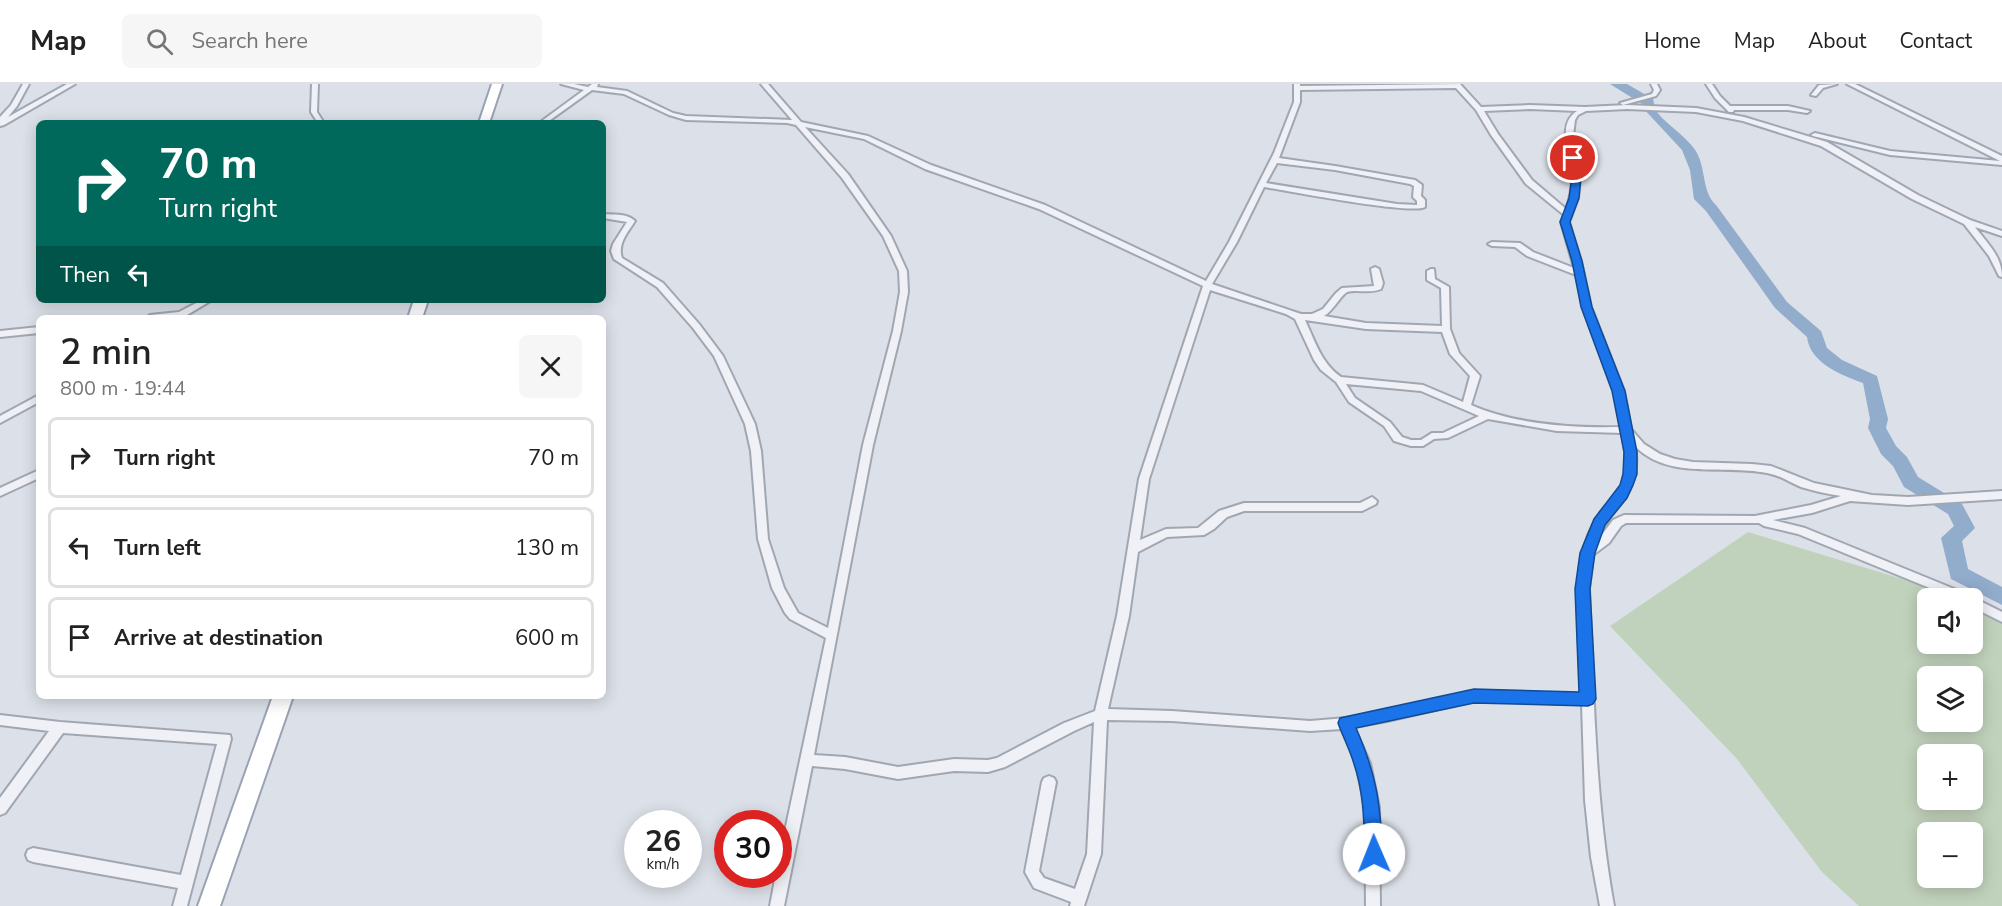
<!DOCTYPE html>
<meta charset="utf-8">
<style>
body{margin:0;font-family:"Nunito Sans",sans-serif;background:#f6f6f6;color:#222;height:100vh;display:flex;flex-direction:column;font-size:22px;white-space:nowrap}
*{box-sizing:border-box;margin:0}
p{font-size:20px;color:#767676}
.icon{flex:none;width:33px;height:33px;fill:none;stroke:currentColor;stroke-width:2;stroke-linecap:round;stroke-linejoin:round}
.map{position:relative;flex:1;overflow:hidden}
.panel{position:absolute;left:36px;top:231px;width:570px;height:384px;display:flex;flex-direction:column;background:#fff;border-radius:9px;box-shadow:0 3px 15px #0003}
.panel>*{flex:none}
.top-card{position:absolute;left:36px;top:36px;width:570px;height:183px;border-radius:9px;box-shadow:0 3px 15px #0003;background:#00695c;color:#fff;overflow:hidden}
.controls{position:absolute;left:1917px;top:504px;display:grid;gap:12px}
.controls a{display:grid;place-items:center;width:66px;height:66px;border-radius:9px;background:#fff;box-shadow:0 3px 15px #0003;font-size:30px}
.speed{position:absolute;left:624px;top:726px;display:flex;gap:12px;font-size:30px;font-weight:700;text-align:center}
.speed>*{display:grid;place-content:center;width:78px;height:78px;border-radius:50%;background:#fff;box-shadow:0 3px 15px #0003;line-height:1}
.speed small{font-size:15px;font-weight:400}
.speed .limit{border:9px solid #d22;background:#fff;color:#111}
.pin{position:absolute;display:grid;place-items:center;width:51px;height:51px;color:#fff;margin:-26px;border:3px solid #fff;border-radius:50%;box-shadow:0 2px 6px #0007}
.me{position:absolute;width:66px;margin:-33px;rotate:359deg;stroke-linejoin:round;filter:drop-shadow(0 0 4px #0008)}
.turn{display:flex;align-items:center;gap:21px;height:126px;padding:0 24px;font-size:27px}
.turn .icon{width:78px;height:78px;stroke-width:2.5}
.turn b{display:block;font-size:42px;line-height:51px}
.then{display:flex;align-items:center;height:57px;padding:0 24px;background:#0003;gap:12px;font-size:22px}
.round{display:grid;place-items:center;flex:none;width:63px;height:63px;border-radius:9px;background:#f6f6f6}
.headline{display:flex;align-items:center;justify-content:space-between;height:102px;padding:0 24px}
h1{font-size:36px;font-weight:600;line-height:45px}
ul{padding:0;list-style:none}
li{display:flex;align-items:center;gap:18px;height:81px;margin:0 12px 9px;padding:0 12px;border:3px solid #e0e0e0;border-radius:9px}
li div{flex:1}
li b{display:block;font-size:22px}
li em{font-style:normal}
header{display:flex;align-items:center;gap:36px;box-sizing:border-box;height:84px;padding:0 30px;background:#fff;border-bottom:2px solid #e0e0e0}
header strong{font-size:28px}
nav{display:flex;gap:33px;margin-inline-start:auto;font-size:21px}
.search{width:420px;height:54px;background:#f6f6f6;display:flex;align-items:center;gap:15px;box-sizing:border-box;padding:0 21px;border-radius:9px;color:#767676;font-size:22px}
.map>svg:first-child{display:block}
.green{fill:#c1d2bc;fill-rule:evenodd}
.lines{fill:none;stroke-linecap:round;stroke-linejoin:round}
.river{fill:#92accc;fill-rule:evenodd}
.street-casing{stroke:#a1a7b2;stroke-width:4}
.primary-casing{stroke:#9aa3b4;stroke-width:4}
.street{fill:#eff1f6;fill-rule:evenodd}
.primary{fill:#fff;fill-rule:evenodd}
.route{fill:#1a73e8;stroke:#114b97;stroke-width:1.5}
</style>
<header>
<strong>Map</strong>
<div class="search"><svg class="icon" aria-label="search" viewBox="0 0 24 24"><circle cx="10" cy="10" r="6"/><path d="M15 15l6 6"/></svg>Search here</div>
<nav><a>Home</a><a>Map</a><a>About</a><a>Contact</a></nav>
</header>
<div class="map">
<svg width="2002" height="822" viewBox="0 0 2002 822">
<rect width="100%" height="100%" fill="#dce0e8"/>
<path class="green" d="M1748,448L1909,497L1947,514H1928V560H1972L1973,526L2002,540V822H1859L1822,788L1737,675L1610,542ZM1928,592H1972V638H1928ZM1928,670H1972V716H1928ZM1972,748V794H1928V748Z"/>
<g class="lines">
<path class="river" d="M1610,0H1627L1653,15C1654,18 1654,21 1655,24C1660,37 1688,52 1697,69C1706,86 1702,108 1716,121L1787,218L1821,247L1827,264L1842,276L1877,292L1888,335L1886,344L1896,362L1907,373L1918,393L1962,420L1975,444L1962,457L1968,485L2002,503V521L1951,495L1941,454L1954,442L1948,430L1904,403L1893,382L1881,370L1868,344L1870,335L1863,299C1841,291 1810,279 1807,253L1775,224L1706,127L1694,115L1690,86L1682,66L1642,23V20Z"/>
<defs>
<path id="street" d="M23,0H29L17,22L8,33L67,0H75L4,41L0,42V33L11,21Z
M312,0H318L317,28L324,39H318L311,28Z
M561,0H574L588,3L592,0H598L597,3L627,7L673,29L686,32L792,36L761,0H768L801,38L868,52L931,81L1045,121L1206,197L1229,158L1274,69L1294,18V0H1300V2L1460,0L1481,23L1530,21L1585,23L1627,21L1696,24L1744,33L1827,58L1918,111L1970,136L2002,147V152L1975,143C1987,159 2002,172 2002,193L1999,192L1989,172L1964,140L1912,115L1821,62L1743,37L1696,28L1627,25L1586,27L1578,31L1575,36L1573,52L1580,92L1578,114L1569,138L1581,177L1591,223L1624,307L1631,345L1644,360L1660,370L1675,375L1693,378L1752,380L1771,382L1814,399L1872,411L1908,413L2002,407V415L1908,421L1850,417L1812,429L1773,436L1805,444L1969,511L1971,514L1976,515L2002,528V538L1972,523V514H1954L1798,450L1764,442L1759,439H1626L1621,442L1609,459L1593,471L1589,505C1594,611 1595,717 1614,822H1600L1591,773L1585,716L1582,620L1474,617L1387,637L1354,643L1370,679L1379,723L1380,822H1366L1365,723L1356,679L1342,645L1310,647L1172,637L1107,636L1101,770L1084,822H1070L1071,818L1034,804L1025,788L1042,698L1044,694L1049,692L1054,694L1056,698L1039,787L1044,794L1075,805L1087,770L1094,638L1074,647L1005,683L988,688L954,687L898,695L845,685L812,682L784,822H770L776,790H778V780L826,554L790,535L785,529L772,504L758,455L751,367L745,340L714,272L693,244L657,203L614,175L611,167L613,160L627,138L603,134V130C614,131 627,129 635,137C628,148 617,160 622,174L663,199L699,240L723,272L755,340L761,367L768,455L784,504L798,529L828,544L863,361L893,247L900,208L899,187L883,152L842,94L796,41L787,39L686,36L669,31L624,10L592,6L546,39H539L584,6ZM1456,4L1476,26L1491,51L1526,100L1564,131L1561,138L1574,184L1533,168L1520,159L1492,158L1488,160L1492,162L1515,163L1527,172L1576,191L1583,223L1614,307L1621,343C1572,344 1517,341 1471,321L1480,292L1459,269L1450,245L1449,203L1435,195L1434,185H1431L1427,187V196L1441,204L1442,242L1366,239L1324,232C1333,227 1341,211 1347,208C1357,205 1369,210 1381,205L1383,199L1379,185L1375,183L1371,185L1374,202L1342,204L1336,209L1323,225L1312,230H1301L1212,200L1237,158L1264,103C1288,107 1412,131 1425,123V116L1421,112L1422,101L1415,96L1335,82L1279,74L1300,18V6ZM1530,25L1577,27C1555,41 1572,73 1572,93C1572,104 1570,115 1566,125L1532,96L1498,50L1484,27ZM805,43L864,55L925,85L1039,125L1203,202L1139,395L1117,532L1095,627L1064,639L997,674L988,676L954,675L898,683L845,673L814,671L873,361L901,247L908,208L907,187L891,152L848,90ZM1277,79L1335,86L1410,100L1414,102L1413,113L1417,117V121L1397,120L1266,99ZM1210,206L1286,230L1295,235L1314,276L1321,286L1336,298L1349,318L1384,342L1394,357L1411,362H1423L1434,355L1448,354L1488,335L1557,347L1622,349C1626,368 1629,391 1618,408C1613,416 1605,421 1600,429C1592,441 1585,457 1582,471C1574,516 1580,564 1581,610L1474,607L1387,627L1346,634L1310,637L1172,627L1108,625L1129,532L1138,468L1167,453L1204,451L1214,445L1227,433L1244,427H1362L1376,420L1377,417L1372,413L1360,419H1244L1219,427L1198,444L1166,445L1140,456L1149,395ZM1305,236L1366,245L1442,248L1450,270L1470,292L1463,318L1423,301L1341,293C1321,279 1315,257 1305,236ZM1346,300L1421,307L1479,332L1443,349H1432L1421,356H1411L1402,353L1390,338L1355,314ZM1635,362C1670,398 1727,379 1771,390C1781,392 1791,399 1801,403C1814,407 1827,410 1841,412L1811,421L1755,432L1624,431L1613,436L1598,456C1604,436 1616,428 1626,412C1636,398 1638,378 1635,362Z
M1651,0H1657L1660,6L1656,12L1623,21L1620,19L1652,10L1654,6Z
M1706,0H1712L1720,12L1730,22H1788L1810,27L1807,29L1788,26H1734L1733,28H1729L1715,14Z
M1837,0L1823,4L1816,12L1811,11L1819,1Z
M1847,0H1855L2002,72V81L1890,71L1813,52L1811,51L1815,49L1890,67L2000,77Z
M202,216H212L182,234H146L150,231L179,228Z
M39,243V249L0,253V247Z
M39,311V318L0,339V332Z
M39,386V394L0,412V404Z
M0,631L60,638L230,651L231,655L187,822H173L178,804L33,778L28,776L26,771L28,766L33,764L181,791L217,660L63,649L5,729L0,731V714L49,647L0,641Z"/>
<path id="primary" d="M492,0H502L489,39H479Z
M414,216H428L422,234H408Z
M273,612H293L220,822H198Z"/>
</defs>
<use href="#street" class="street-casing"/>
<use href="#primary" class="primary-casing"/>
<use href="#street" class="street"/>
<use href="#primary" class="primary"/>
</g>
<path class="route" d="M1570,72L1578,74L1581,92L1579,114L1570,138L1582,177L1592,223L1625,307L1637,368V390L1633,401L1627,414L1605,441L1595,469L1590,505L1596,615L1593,620L1588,622L1474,619L1356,644C1377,692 1380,718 1383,770L1380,776L1374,779L1367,776L1365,770C1364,740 1364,709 1354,680C1350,666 1343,653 1338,639L1340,634L1474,605L1579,608L1575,505L1580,469L1594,435L1620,401L1623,390L1624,368L1612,307L1581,223L1572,177L1560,138L1569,114L1572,92Z"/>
</svg>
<div class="controls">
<a><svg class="icon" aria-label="sound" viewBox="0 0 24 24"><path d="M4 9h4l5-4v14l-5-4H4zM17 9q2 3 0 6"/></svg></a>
<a><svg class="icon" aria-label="layers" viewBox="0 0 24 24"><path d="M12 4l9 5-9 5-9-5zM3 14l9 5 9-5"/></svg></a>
<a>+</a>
<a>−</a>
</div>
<div class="speed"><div>26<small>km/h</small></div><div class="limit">30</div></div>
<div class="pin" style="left:1573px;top:74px;background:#d93025"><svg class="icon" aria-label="arrive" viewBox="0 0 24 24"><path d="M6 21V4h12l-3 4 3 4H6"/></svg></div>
<svg class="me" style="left:1374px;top:770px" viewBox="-20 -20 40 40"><circle r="19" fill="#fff"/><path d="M0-13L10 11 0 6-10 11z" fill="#1a73e8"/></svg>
<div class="top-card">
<div class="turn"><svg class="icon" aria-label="right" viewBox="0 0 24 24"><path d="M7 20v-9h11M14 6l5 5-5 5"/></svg><div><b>70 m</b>Turn right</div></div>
<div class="then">Then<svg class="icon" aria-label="left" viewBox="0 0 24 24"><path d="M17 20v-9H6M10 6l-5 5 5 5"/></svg></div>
</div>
<section class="panel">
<div class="headline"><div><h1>2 min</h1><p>800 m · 19:44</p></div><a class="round"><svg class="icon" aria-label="close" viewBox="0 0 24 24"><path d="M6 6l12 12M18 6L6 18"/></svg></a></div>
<ul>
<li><svg class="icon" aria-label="right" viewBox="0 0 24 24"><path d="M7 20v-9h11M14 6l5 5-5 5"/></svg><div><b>Turn right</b></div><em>70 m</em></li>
<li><svg class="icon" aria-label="left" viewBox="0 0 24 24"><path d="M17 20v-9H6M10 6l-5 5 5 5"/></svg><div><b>Turn left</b></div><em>130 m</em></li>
<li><svg class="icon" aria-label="arrive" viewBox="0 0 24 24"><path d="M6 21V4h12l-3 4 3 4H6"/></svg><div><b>Arrive at destination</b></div><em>600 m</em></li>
</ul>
</section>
</div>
